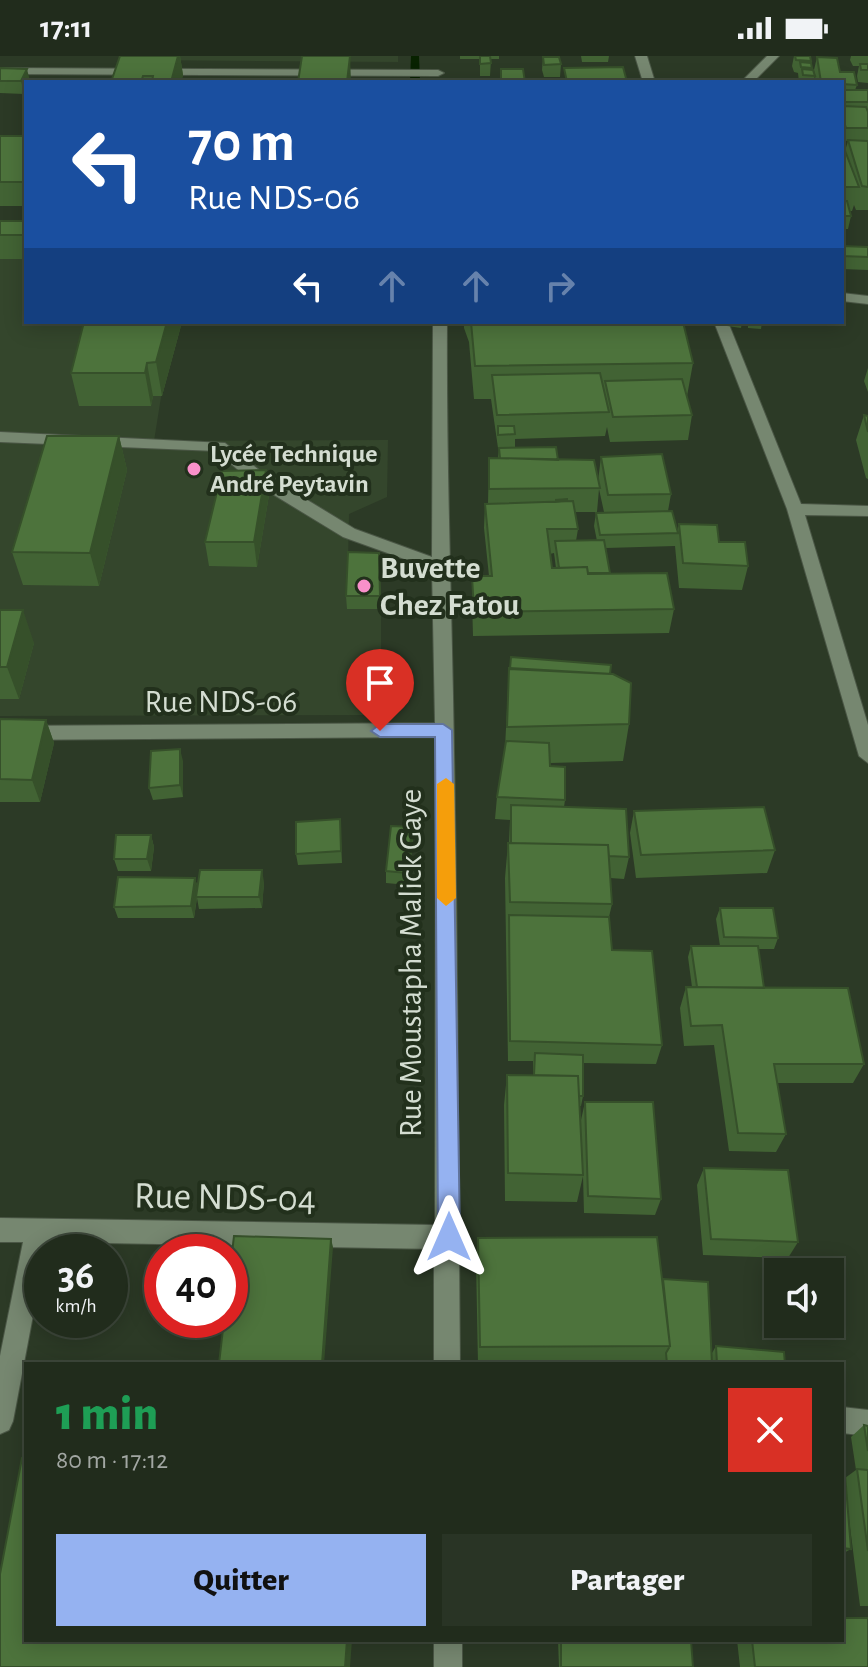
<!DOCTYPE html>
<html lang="fr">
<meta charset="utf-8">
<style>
body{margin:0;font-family:"Alegreya Sans",sans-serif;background:#293425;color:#f1f3f6;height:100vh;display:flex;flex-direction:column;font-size:30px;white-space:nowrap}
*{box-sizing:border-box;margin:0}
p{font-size:26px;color:#a2a7a3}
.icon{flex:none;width:44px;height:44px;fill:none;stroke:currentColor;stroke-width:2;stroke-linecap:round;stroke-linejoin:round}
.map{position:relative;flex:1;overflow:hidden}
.side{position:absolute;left:24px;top:1306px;width:820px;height:280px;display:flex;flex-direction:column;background:#212c1c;border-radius:0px;box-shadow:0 4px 20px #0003,0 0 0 2px #3e483b}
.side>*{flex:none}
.guide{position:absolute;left:24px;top:24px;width:820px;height:244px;border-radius:0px;box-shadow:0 4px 20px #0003,0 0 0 2px #3e483b;background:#1a4fa0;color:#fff;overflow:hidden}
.tools{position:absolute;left:764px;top:1202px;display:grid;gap:16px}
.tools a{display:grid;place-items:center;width:80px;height:80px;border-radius:0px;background:#212c1c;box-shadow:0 4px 20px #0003,0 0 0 2px #3e483b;font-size:40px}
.speed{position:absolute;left:24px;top:1178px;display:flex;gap:16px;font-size:40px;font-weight:700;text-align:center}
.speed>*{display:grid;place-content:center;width:104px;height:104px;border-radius:50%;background:#212c1c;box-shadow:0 4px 20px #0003,0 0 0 2px #3e483b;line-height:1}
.speed small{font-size:20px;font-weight:400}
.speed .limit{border:12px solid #d22;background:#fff;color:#111}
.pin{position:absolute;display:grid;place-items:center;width:68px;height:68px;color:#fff;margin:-82px -34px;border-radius:50% 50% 50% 0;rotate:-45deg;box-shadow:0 0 8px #0007}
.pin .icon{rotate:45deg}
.me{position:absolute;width:88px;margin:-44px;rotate:0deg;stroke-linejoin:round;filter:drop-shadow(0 0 6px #0008)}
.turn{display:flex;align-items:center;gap:28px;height:168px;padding:0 32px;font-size:36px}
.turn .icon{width:104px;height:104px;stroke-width:2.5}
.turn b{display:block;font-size:56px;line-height:68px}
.lanes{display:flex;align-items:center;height:76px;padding:0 32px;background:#0003;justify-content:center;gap:40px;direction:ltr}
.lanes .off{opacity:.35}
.round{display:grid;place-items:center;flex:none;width:84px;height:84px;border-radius:0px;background:#293425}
.summary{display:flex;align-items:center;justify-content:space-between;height:136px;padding:0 32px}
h1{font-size:48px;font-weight:800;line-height:60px;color:#1e9e55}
.primary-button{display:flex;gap:16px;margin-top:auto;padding:16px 32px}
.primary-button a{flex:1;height:92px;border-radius:0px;background:#95b2f1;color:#111;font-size:32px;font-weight:800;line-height:92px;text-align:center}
.primary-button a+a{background:#293425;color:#f1f3f6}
.status{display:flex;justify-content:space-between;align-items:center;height:56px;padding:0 40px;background:#212c1c;direction:ltr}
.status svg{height:22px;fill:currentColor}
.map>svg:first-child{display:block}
.built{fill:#34462c}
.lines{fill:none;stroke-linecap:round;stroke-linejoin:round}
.stream{fill:#082200;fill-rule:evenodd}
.minor-casing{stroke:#4a5645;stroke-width:2}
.minor{fill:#768770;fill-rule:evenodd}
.wall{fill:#426334;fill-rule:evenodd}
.shaded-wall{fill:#36502a}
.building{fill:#4d733c;stroke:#36502a;stroke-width:2}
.route{fill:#95b2f1;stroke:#61749d;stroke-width:2}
.slow{fill:#f59e0b}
.poi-dot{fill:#f990ca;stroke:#22301c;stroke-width:3}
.labels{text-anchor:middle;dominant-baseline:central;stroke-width:8;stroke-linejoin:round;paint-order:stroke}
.far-poi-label{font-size:26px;font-weight:bold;fill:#d4ddd1;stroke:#22301c;text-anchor:start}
.poi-label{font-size:32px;font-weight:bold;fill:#d4ddd1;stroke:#22301c;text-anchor:start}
.street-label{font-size:32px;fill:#d4ddd1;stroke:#22301c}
.near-street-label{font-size:38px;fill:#d4ddd1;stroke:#22301c}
</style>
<div class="status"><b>17:11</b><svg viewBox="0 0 49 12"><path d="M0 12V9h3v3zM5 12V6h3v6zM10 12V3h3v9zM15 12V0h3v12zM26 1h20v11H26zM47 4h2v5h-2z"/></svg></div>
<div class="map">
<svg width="868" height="1611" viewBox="0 0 868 1611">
<rect width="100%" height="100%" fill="#2c3a26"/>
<path class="built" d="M141,0H398V6L140,4Z
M0,190H26V266H173L154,385L388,384L387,441L349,458L347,553H381V659L0,660Z"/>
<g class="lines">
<path class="stream" d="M411,0H419L420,26H410Z"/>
<defs>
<path id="minor" d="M635,0H647L655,26H643Z
M767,0H779L753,26H741Z
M0,12L438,14L444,17L438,20L0,18Z
M842,237L868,240V248L842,245Z
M433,266H447C446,410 452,553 454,696C458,901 458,1105 460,1308H434V1193L47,1186L45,1196H42V1212L13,1365L9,1374L0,1378V1300L23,1186H0V1162L435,1169L436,695L435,681L0,684V670L435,667L432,513L343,481L251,425L216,395L0,386V376L225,387L263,417L355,473L432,501Z
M714,266H728L801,448L868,450V460L805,459L868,669V707L859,700L787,453Z
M842,1351L868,1354V1380L842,1377Z
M434,1584H462V1611H434Z"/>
</defs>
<use href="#minor" class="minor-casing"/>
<use href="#minor" class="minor"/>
</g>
<path class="wall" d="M120,0H180L183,19L181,26H111Z
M460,0H499V3H491L490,20H480V3H460Z
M581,0H609L608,6H582Z
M794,0H810L811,14L815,20L813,26H799L798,17L794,16L792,10Z
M851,0H868V27L858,26L857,20L859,10H853L850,4Z
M543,1L561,8L560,21H544L542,14Z
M817,1L840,16L857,29L855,34H868V154H856L854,149L852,155H850L851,160L848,173H842V87L845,95L848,85L842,84V26H816L814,14Z
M0,12L30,25L29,26H26V34L24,38L0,37Z
M0,80H26V150H0Z
M0,165H26V203H0Z
M842,200L868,201V214L842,213Z
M84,266H182L162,340H153L151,350H79L71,317Z
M464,266H683L693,307L687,340L692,359L688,384L610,386L607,371L605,380L515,383V391L498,392L491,343H474L469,286L464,272Z
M727,266H742L741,272L727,270Z
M748,266H762L761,273L748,272Z
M868,312V336L864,325Z
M864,359L868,360V423L866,422L856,384Z
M119,380L127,414L99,530L23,529L12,496Z
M499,392L558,404L598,425L601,401L671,438L668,455L677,476L679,468L719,486L748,510L742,534L679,532L675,490L606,492L610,518L674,553L669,577L473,580L472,544V520H489L484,472L485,448L488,447L489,402H498ZM599,433L604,456L596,457L594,470L597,485H576L578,473L575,456H597ZM554,497L556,512H552L550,498Z
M266,414L269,439L257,511L209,510L205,486Z
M379,497L381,553H347L346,540Z
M0,554L34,587L19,643H0Z
M509,612L610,618L629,668L623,705L550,707V710L565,744L564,751L629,801L624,823L610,822L612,848L609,861L612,894L662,989L656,1008L583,1007V1040L581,1050H579L581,1064L585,1046L661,1143L655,1159L584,1157L583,1120L577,1146L505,1145L504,1049L507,1019H533V1005H508L505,822L508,787H509L510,764L495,763L497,741L505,692Z
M0,663L46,664L54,687L40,746H0Z
M183,705V741L153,744L149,732Z
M634,755L775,794L767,817L636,822L630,777Z
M340,763L342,807L298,809L296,798Z
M151,779L154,791L151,815H118L114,803Z
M413,783L408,829L386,827V815Z
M195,822L198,833L264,826L262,852L199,853L197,842L194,862H118L114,851Z
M720,852L778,882L774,893H758L764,932L864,1008L853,1027H777L786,1078L776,1096L729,1095L714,989L684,990L680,952L686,931H692L688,901L691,890H720L716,863Z
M704,1112L798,1186L788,1202L703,1199L697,1129Z
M478,1182L662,1226L712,1297L716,1290L785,1308H663V1304L661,1308H478L476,1204Z
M864,1369L868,1370V1550H860L848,1455L851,1493L842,1498V1393L845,1422L856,1414L851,1381Z
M558,1584H691L693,1611H559Z
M737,1584H842L868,1611H740Z"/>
<path class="shaded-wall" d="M178,0H180L183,19L181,26H171Z
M350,0L351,26H347Z
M27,13L30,25L29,26H26V34L24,38L21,25Z
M167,266H182L162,340L156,306Z
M147,307L153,340L151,350L145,317Z
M119,380L127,414L99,530L90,497Z
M266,414L269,439L257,511L254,486Z
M23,554L34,587L19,643L7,611Z
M46,664L54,687L40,746L32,724Z
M180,693L183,705V741L180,729Z
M412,771L413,783L408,829L407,817Z
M151,779L154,791L151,815L147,803Z
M262,814L264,826L262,852L259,841Z
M195,822L198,833L194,862L191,850Z
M331,1183L333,1191L324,1308H322Z
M347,1584H352L350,1611H345Z"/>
<path class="building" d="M120,0H178L171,26H152L153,20H143L141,26H111Z
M302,0H350L347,26H298Z
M480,0H490L491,7L480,8Z
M795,0H810L811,5L796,4Z
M543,1H559L561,8L544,9Z
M817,1L837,2L840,16H854L857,29L842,28V26H821Z
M800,6L811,7L812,12L801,11Z
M860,8H868V14H861Z
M623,11L627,26H567L564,12Z
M0,12L27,13L21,25H0Z
M501,13H523L525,26H501Z
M802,13L813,14L815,20L803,19Z
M842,34H868V46H842Z
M842,50L866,51L868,56V72H846L842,60Z
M0,80H26V126H0Z
M848,84L868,85V131L862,130Z
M842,87L859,131H842Z
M842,145H847L851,160H842Z
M0,165H26V179H0Z
M842,190L868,191V201L842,200Z
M84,266H167L156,306L147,307L145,317H71Z
M471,266H683L693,307L475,310Z
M600,317L609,356L497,359L492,319Z
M682,323L692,359L613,361L605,325Z
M864,359L868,360V376Z
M498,370H514L515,378L498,379Z
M47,380H119L90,497L12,496Z
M556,391L558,404L500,402L499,392Z
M662,398L671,438L608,439L601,401Z
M489,402L594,404L600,432L489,433Z
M266,414L254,486H205L222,415Z
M567,443V445L556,446V444Z
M573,445L578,473H547L552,512L587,511L588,518L667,517L674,553L474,556L472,520H492L485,448Z
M672,455L678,477L600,479L596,457Z
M679,468L717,469L719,486H745L748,510L683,507Z
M604,484L610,517H588L587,511L559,512L555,485Z
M348,496L379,497L380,540H346Z
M0,554H23L7,611H0Z
M511,601L611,609L610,618L510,613Z
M509,612L613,618L631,627L629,668L507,671Z
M0,663L46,664L32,724L0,723Z
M506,685L549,687L550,710L565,711V744L497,741Z
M180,693V729L149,732L151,695Z
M511,749L626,753L629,801L609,800L608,789L511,787Z
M764,751L775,794L641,799L634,755Z
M340,763L341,795L296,798V766Z
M391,770L412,771L407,817L386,815Z
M116,779H151L147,803H114Z
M508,787L608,789L612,848L510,846Z
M200,814H262L259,841H196Z
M118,821L195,822L191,850L114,851Z
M720,852H773L778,882L724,881Z
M509,859L609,861L612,894L652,895L662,989L510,985Z
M691,890H758L764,932L697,931Z
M686,931L848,932L864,1008H774L786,1078L738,1077L722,969L691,970Z
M535,997L583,999V1040H579L578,1020L534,1019Z
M507,1019L578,1020L583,1119L508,1117Z
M585,1046H653L661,1143L588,1140Z
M704,1112L788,1114L798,1186L711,1183Z
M234,1180L331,1183L322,1308H219L224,1264H230V1214Z
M657,1181L670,1290L480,1291L478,1182Z
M663,1223L708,1226L712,1308H667L666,1297L670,1290Z
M716,1290L784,1296L785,1308H717Z
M864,1369L868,1370V1395Z
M842,1393H843L851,1493L842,1492Z
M22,1402H26V1584H347L345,1611H0V1518Z
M857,1413L868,1414V1495Z
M842,1562H868V1611H755L752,1584H842Z
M561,1584H691L693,1611H561Z"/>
<path class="route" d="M380,668H443L452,674L460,1181L457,1188L449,1192L441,1188L438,1181L435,681H380L371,675Z"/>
<path class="slow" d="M446,722L454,728L456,842L446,850L437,842V728Z"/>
<g class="poi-dot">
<circle cx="194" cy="413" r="8"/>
<circle cx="364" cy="530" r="8"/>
</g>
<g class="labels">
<g class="far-poi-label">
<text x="210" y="398">Lycée Technique<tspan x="210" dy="30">André Peytavin</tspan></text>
</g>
<g class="poi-label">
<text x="380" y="512">Buvette<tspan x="380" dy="37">Chez Fatou</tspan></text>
</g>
<g class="street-label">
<text x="221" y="646">Rue NDS-06</text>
<text transform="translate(411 907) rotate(-90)">Rue Moustapha Malick Gaye</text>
</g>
<g class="near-street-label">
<text transform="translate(225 1142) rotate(1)">Rue NDS-04</text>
</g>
</g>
</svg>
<div class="tools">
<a><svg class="icon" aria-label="sound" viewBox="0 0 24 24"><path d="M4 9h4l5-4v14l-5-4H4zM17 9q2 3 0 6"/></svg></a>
</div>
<div class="speed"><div>36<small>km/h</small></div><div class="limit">40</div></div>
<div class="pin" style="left:380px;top:675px;background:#d93025"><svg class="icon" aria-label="arrive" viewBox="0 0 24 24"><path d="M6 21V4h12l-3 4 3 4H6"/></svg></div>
<svg class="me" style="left:449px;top:1181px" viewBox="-20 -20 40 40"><path d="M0-17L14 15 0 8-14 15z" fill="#95b2f1" stroke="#fff" stroke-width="4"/></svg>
<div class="guide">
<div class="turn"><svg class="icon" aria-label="left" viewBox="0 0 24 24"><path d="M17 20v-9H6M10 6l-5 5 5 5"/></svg><div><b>70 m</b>Rue NDS-06</div></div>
<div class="lanes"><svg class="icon" aria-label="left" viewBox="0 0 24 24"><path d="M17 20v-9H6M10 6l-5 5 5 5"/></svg><svg class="icon off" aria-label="ahead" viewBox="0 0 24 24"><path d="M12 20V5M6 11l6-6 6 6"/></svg><svg class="icon off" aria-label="ahead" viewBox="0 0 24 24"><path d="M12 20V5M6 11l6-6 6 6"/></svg><svg class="icon off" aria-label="right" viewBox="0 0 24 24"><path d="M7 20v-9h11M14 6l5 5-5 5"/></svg></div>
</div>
<section class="side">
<div class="summary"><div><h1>1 min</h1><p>80 m · 17:12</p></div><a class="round" style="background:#d93025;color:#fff"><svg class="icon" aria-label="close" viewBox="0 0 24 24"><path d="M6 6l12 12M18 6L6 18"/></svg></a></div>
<div class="primary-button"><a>Quitter</a><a>Partager</a></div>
</section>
</div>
